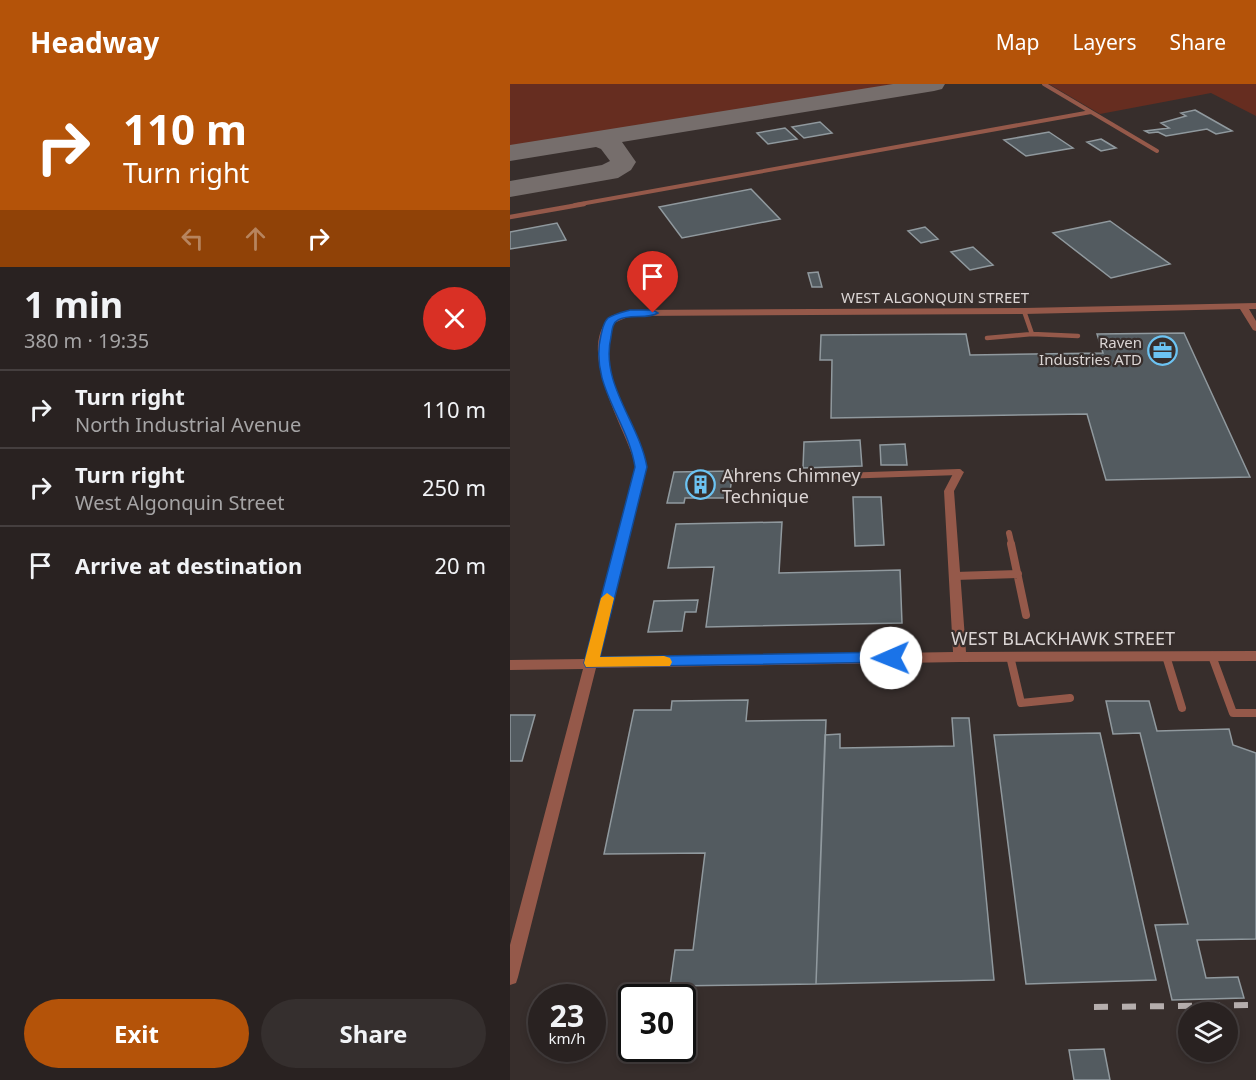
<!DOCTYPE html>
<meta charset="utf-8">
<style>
body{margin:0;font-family:"Noto Sans",sans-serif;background:#352f2e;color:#f1f3f6;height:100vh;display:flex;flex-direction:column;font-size:22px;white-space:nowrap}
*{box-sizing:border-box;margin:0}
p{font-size:20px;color:#a5a4a5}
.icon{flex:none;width:33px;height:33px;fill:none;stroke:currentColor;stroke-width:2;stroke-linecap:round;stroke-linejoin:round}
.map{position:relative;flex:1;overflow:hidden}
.side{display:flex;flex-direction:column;background:#292221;width:510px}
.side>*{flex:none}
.top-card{background:#b45309;color:#fff;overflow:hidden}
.buttons{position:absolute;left:668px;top:918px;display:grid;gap:12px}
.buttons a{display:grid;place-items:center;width:60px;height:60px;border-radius:50%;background:#292221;box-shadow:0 3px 9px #0003,0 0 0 2px #453f3f;font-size:30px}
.speed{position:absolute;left:18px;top:900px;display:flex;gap:12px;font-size:30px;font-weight:700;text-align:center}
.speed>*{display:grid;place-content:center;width:78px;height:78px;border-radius:50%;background:#292221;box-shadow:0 3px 9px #0003,0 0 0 2px #453f3f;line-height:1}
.speed small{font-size:15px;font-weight:400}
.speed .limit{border:3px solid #111;border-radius:9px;background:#fff;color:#111}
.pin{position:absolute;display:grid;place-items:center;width:51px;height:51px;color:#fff;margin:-62px -26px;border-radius:50% 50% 50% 0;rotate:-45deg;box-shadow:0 0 6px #0007}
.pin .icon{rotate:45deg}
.me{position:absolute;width:66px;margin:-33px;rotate:269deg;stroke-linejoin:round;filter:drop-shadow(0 0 4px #0008)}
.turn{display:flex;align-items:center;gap:21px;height:126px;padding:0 24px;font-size:27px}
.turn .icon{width:78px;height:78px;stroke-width:2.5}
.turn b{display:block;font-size:42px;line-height:51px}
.lanes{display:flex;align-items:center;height:57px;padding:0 24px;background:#0003;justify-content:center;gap:30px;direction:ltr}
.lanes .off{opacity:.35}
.round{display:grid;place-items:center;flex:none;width:63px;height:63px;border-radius:32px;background:#352f2e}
.summary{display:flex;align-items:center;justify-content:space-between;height:102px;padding:0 24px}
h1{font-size:36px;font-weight:700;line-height:45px}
.cta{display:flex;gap:12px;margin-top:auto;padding:12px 24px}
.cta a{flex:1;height:69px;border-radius:36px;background:#b45309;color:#fff;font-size:24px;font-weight:700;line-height:69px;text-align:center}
.cta a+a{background:#352f2e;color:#f1f3f6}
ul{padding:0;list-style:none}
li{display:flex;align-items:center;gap:18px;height:78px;padding:0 24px;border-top:2px solid #453f3f}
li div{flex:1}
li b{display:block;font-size:22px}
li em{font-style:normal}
header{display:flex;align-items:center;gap:36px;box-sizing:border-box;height:84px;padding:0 30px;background:#b45309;color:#fff}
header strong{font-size:28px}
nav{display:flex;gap:33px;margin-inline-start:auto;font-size:21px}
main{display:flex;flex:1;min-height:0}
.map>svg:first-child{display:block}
.green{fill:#662d20}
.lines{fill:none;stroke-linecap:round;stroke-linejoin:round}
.taxiway{fill:#766e6c;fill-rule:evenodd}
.building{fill:#535b60;stroke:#90999e;stroke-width:1.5}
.lane-far3{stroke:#95594a;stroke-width:4}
.lane-far2{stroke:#95594a;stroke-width:4.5}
.lane-far1{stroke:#95594a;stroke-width:6}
.lane{stroke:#95594a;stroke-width:8}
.street{fill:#95594a;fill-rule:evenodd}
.rail{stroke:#b5aead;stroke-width:6;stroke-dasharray:14 14;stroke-linecap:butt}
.route{fill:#1a73e8;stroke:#114b97;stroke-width:1.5}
.slow{fill:#f59e0b}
.labels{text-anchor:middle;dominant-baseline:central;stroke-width:4.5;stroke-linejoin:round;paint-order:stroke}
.far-street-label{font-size:15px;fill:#dbd5d4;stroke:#372e2c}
.far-poi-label{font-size:15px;fill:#dbd5d4;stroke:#372e2c;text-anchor:end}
.poi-label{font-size:18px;fill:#dbd5d4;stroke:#372e2c;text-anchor:start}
.street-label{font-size:18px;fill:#dbd5d4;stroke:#372e2c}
</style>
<header>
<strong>Headway</strong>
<nav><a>Map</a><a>Layers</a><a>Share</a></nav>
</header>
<main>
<section class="side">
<div class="top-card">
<div class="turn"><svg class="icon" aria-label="right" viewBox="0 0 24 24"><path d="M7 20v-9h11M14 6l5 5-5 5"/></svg><div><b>110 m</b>Turn right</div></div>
<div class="lanes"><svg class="icon off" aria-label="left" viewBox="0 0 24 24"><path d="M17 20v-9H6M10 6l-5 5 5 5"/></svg><svg class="icon off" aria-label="ahead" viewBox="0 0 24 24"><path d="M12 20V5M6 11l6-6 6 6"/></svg><svg class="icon" aria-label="right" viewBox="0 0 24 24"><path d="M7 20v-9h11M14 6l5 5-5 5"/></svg></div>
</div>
<div class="summary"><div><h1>1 min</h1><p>380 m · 19:35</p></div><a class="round" style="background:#d93025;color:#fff"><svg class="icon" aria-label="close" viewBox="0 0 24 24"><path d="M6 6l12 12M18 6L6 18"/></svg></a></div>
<ul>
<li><svg class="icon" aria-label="right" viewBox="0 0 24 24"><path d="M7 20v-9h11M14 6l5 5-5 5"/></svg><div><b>Turn right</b><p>North Industrial Avenue</p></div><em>110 m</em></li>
<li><svg class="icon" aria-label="right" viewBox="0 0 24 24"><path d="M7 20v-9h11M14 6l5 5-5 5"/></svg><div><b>Turn right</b><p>West Algonquin Street</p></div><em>250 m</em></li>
<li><svg class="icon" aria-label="arrive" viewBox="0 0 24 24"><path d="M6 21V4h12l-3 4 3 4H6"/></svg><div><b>Arrive at destination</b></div><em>20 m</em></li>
</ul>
<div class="cta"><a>Exit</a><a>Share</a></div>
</section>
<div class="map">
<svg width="746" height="996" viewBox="0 0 746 996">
<rect width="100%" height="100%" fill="#372e2c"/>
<path class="green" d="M0,0H392L0,63Z
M539,0H746V32L701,9L590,30Z"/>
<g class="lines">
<path class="taxiway" d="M383,0H435L432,5L424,7L112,58L126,78L121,86L108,94L0,113V97L92,81L100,77L91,65L86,63L0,77V61Z"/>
</g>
<path class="building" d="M685,26L722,47L706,50L697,45L656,52L648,48L639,49L635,47L659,44L651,39L676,32L671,29Z
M310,38L322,49L294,54L282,43Z
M275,44L287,55L258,60L247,49Z
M539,48L563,64L516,72L494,56Z
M591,55L606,64L591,67L577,58Z
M241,105L270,135L172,154L149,123Z
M600,137L660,180L601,194L543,149Z
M47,139L56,156L0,165V148Z
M415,143L428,155L411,159L398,147Z
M463,163L483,181L460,186L441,168Z
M308,188L312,203H302L298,189Z
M674,249L740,393L596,396L577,330L321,334L322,276H310L311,251L456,250L460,271L593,269L587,250Z
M350,356L352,382L293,384L294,358Z
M395,360L397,381H371L370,361Z
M223,387L219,414H175L174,419H157L164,388Z
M343,413H371L374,461L345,462Z
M272,438L269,489L390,486L392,539L196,543L204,483L158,484L166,440Z
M188,516L186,528H175L172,547L138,548L144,517Z
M238,616L236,637L316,636L306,900L160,902L165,866H183L195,769L94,770L124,626H161L162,617Z
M596,617H639L647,647L719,645L723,661L746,669V855L687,856L696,894L728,893L734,914L662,916L645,841L678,840L630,649L603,650Z
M0,631H25L12,677H0Z
M442,634H459L484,896L306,900L315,651L330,650V664L444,662Z
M590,649L646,896L516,900L484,651Z
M594,965L600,996H564L559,966Z"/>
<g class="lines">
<path class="lane-far3" d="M534,0L647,67
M65,121L581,28"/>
<path class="lane-far2" d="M0,133L74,120
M522,250L568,252
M477,254L522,250L514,227"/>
<path class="lane-far1" d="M300,393L449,388
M499,449L502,462"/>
<path class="lane" d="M501,460L516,531
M445,492L508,490
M500,572L511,619L560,614
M656,572L672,624
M702,572L723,629H746"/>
<path class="street" d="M746,219V225H739L746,237V247L743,246L730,225L514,230L120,232L104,239C81,280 125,341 136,383L88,574L443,568L434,407L445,386L449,385L454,388L444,407L456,568L746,567V577L450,578L86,584L8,893L6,899L0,901V861L73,585L0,586V576L75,575L126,383C116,344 67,271 98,235L120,226L514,224Z"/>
<path class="rail" d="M584,923L746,921"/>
</g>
<path class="route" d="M120,226H143L148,229C137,236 120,229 108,236C102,239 102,247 101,253C90,300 129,338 137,383L90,573L381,568L386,570L388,574L386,578L76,583L74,579L125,383C118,336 79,301 91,251C93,244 93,239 98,234C104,230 113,228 120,226Z"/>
<path class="slow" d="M97,509L104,514L90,573L154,572L160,574L162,578L160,582L76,583L74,579L91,514Z"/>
<defs>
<symbol id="office-ring" viewBox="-11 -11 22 22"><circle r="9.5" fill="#372e2c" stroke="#6cc3f2" stroke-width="1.5"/><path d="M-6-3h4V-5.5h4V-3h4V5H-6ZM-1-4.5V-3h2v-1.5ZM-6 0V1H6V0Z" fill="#6cc3f2"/></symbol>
<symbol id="building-ring" viewBox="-11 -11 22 22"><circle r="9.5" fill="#372e2c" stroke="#6cc3f2" stroke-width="1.5"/><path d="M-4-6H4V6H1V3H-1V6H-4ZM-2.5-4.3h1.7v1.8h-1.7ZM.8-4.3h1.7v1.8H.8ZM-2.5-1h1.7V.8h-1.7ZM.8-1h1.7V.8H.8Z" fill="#6cc3f2"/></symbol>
</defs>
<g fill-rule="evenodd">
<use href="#office-ring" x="636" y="250" width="33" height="33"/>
<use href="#building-ring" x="174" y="384" width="33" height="33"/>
</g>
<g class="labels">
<g class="far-street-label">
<text x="425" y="213">WEST ALGONQUIN STREET</text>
</g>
<g class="far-poi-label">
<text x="632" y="258">Raven<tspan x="632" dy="17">Industries ATD</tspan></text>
</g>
<g class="poi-label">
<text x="212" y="391">Ahrens Chimney<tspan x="212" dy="21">Technique</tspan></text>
</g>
<g class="street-label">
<text x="553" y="554">WEST BLACKHAWK STREET</text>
</g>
</g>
</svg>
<div class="buttons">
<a><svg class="icon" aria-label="layers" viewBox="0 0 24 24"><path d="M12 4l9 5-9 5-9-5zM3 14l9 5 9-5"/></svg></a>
</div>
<div class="speed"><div>23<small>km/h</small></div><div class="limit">30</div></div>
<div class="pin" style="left:143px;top:229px;background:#d93025"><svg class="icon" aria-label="arrive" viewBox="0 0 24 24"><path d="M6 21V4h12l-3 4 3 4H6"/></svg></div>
<svg class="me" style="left:381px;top:574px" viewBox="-20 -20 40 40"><circle r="19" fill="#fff"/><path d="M0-13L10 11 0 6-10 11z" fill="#1a73e8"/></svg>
</div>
</main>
